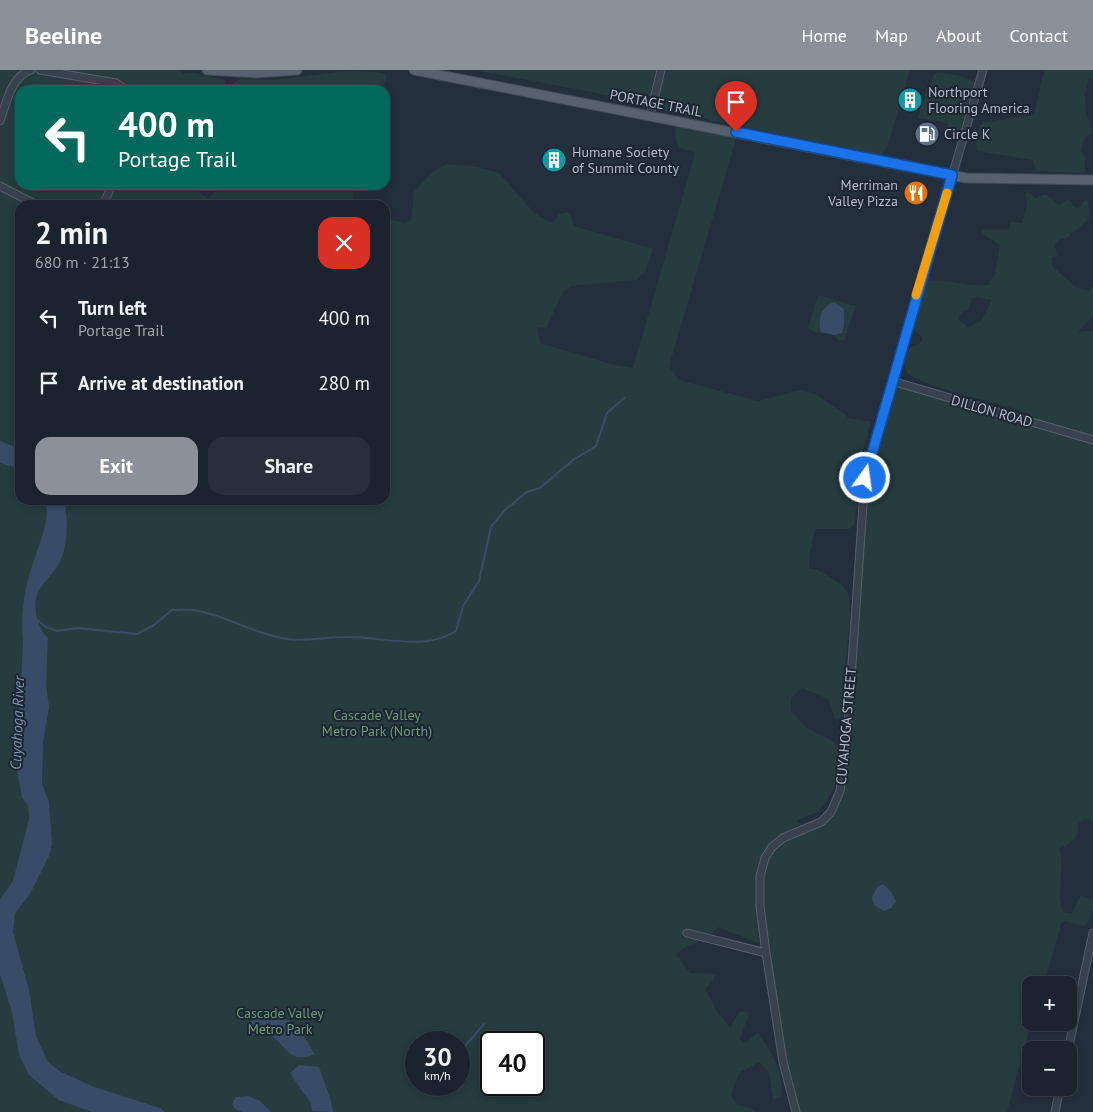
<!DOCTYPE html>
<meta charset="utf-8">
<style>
body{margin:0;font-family:"PT Sans",sans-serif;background:#282f3a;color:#f1f3f6;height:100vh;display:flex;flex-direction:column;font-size:19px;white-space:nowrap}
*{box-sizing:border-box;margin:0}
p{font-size:16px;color:#a0a4aa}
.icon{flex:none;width:28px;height:28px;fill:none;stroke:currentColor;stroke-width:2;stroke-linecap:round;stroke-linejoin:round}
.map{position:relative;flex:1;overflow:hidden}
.sheet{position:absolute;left:15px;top:130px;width:375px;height:305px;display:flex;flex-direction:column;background:#1b232e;border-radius:15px;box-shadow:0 2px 8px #0003,0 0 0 1px #39404a}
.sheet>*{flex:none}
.hud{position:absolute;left:15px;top:15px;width:375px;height:105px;border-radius:15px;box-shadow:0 2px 8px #0003,0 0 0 1px #39404a;background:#00695c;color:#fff;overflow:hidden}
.fabs{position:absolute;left:1022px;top:906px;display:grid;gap:10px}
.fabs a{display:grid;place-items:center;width:55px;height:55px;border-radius:10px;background:#1b232e;box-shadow:0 2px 8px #0003,0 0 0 1px #39404a;font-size:25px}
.speed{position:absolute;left:405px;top:961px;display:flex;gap:10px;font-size:25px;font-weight:700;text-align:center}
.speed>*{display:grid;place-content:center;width:65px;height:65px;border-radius:50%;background:#1b232e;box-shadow:0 2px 8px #0003,0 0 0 1px #39404a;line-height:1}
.speed small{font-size:12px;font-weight:400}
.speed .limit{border:2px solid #111;border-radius:8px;background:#fff;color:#111}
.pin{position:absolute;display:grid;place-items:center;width:42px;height:42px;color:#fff;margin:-51px -21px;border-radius:50% 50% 50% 0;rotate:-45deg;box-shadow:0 0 5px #0007}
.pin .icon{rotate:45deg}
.me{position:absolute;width:55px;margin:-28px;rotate:14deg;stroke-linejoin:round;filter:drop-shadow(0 0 4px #0008)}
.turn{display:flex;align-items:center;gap:18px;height:105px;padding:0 20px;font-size:22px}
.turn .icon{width:65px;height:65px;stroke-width:2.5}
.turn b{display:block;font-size:35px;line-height:42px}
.round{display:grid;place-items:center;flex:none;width:52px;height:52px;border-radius:15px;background:#282f3a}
.headline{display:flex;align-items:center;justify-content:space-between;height:85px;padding:0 20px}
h1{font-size:30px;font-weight:800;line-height:38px}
.cta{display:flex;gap:10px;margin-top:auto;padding:10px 20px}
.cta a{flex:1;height:58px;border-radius:15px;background:#8c9099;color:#fff;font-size:20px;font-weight:800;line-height:58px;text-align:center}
.cta a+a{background:#282f3a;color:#f1f3f6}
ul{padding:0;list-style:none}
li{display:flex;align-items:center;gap:15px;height:65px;padding:0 20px}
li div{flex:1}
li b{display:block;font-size:19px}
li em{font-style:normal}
header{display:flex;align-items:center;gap:30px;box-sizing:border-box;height:70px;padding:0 25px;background:#8c9099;color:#fff}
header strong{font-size:24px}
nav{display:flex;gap:28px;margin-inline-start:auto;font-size:18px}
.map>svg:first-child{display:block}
.green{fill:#263c3f;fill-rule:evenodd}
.water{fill:#394c67}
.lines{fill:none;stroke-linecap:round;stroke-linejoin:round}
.stream{stroke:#394c67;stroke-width:2}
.minor-casing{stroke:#565f6c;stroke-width:9}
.major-casing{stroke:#414a57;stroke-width:11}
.minor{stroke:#38414e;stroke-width:7}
.major{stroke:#56606e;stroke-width:9}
.route-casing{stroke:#114b97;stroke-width:12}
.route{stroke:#1a73e8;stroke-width:9}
.slow{stroke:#f59e0b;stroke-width:9}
.labels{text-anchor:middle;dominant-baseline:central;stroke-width:4;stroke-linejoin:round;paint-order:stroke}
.poi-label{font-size:14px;fill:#b4bcc9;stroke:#1d2633;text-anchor:start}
.street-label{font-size:14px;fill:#b4bcc9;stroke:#1d2633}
.park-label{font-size:14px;fill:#6b9a76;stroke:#1d2633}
.water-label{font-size:15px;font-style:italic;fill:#7c92b1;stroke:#1d2633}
</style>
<header>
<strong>Beeline</strong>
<nav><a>Home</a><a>Map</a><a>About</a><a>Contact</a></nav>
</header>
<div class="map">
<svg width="1093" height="1042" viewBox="0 0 1093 1042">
<rect width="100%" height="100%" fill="#242f3e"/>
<path class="green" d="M0,0H179L184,4L194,3L226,10L225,20H20V115H196L199,122L208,128L224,115H355L353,127L359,135H20V430H385V148L404,153L411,150L414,122L432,102L447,94L478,97L499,103L534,143L544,149L550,152L555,150L558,145L566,142L570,144L574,156L653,179L645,202L636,210L571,216L563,222L546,258L537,257L540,273L614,295L633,298L695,83L679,78L675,66L676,56L682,55L737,66L669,296L679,310L758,331L801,320L817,325L846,345L848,348L871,352L858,398L860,424L856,438L855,454L849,459H815L810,482L809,498L818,500L842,515L849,525L850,548L841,648L835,649L828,629L802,618L791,628V641L806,657L832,671L844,682C840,702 834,726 818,741C812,746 803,746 797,751L807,759L821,752L831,742L840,721L843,704L862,426L867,398L892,311L1028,351L1030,344C1009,335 916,316 907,302C902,294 905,287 907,279L922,272V267L912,259L925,212C947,208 966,217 988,215L995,204L1000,175L983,164L982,160H1009L1011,152L1022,153L1027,136L1025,124L1028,121L1035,128L1046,124L1059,135L1069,129L1073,136L1079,139L1084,130L1088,131L1090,148L1068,167L1057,171L1055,175L1057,186L1052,187V196L1077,218L1090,221L1093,216V246L1078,262L1093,261V752L1086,748L1078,754C1079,769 1071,773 1059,779C1066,799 1055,820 1063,842L1071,844L1081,825L1093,830V839L1088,853L1084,856L1062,851L1044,915H1031V953L1007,1042H796L783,992L765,876L718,857C708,871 689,873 676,884L690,903L716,904L713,911L705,919L718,943L730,957L740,941L749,943L740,969L746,973L758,962C770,980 786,1006 781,1027L773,1030L769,1003L759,992L739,1003L731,1025L737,1035L748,1037L756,1042H0ZM977,227L992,230L981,251L967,258L966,255L960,252L959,247L963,241L968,240L972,228ZM416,972H459V1015H416ZM491,972H534V1015H491Z
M475,0H910L887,78L882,85L655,39L658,7L648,33Z
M1044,0H1093V8L1088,10L1085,25L1086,44L1093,63C1084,65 1083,73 1081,81L1085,87V103L1036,101L1033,90L977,81L975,66L983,52L1034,45Z
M347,1L377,2L387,5L382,20H254L253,16L244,20H231V15L239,9L273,10Z
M940,3L960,6L975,12L960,61H954V57L947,58L948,53L918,48L927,18L930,17L934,4Z
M818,225L856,236L844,270H838L834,265C823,263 817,264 808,258Z"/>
<path class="water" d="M834,232L844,239V255L842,263L834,265L821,262C817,250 821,237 834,232Z
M0,371L20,379V399L0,393Z
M46,430H64C68,449 68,469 62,487C57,501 45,509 38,522C32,535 37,559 48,568L46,614L49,637L43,673L42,714L49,732L52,774L49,786L31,822L15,844L13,862L29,920L36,966L48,992L61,1002L94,1017L160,1038L165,1042H92L59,1030L29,1005L19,985L12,942L0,904V830L13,811L29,749L28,736L22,727L17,701L23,570C20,543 25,516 34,490C41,469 49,453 46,430Z
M883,814L891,822L896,831L891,838L884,841L874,835L872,828L877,817Z
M264,943C275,945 289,949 298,957C301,960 310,978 315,984C288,995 288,976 270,965H251L248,960C251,949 254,946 264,943Z
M299,995L319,997L331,1031L333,1042L312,1041L311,1034L290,1003Z
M248,1026L260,1031L271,1042H243L235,1039L232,1034L236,1027Z"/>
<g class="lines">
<path class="stream" d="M36,549L46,557L57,561L77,558L137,564L154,555L172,540C180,540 190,539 199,541C229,547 255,564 286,569C306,572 324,567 344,567C380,566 424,582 456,561L463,536L479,511L491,457L505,440L527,422L540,418L573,390L596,376L607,343L624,328
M465,976L484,954"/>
<defs>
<path id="minor" d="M40,0L116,13L127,20
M650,46L661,0
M0,51C6,34 11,6 31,0
M0,116L37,135
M103,135L112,115
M892,311L1093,370
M687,863L766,883
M1068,980L1093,863
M796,1042L783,992L766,883L760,836V806L765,788L772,777L783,768L821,752L831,742L840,721L848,652L865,406L983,0
M1055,1042L1060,1018"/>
<path id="major" d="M207,0L257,3L297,0
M414,0L966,108L1093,110"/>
</defs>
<use href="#minor" class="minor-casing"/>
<use href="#major" class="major-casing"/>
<use href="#minor" class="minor"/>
<use href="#major" class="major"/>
</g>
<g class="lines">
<defs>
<path id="route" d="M736,62L952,105L865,408"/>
</defs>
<use href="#route" class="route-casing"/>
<use href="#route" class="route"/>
<path class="slow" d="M916,225L947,123"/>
</g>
<defs>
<symbol id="building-disc" viewBox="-11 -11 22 22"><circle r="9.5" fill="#0f9aa8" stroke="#1d2633"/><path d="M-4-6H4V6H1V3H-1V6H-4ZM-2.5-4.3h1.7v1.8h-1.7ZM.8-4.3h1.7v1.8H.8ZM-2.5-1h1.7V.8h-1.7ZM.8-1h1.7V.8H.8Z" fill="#fff"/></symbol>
<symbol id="fuel-disc" viewBox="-11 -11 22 22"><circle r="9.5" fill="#5c6f8a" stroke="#1d2633"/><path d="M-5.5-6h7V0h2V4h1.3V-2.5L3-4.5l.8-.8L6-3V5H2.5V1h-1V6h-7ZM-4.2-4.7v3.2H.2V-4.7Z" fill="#fff"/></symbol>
<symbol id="restaurant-disc" viewBox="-11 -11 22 22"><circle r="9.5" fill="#e8710a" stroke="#1d2633"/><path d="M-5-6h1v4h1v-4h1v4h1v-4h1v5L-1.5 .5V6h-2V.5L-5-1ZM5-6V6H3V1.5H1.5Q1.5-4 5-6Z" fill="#fff"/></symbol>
</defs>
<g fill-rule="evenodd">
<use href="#building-disc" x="896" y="16" width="28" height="28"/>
<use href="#fuel-disc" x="913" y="50" width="28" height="28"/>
<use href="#building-disc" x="540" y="76" width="28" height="28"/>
<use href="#restaurant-disc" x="902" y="109" width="28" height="28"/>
</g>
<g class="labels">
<g class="poi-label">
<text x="928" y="22">Northport<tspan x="928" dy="16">Flooring America</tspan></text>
<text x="944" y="64">Circle K</text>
<text x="572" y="82">Humane Society<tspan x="572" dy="16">of Summit County</tspan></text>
<text x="898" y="115" text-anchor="end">Merriman<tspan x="898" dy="16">Valley Pizza</tspan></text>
</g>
<g class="street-label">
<text transform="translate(656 33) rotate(11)">PORTAGE TRAIL</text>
<text transform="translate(992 341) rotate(16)">DILLON ROAD</text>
<text transform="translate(846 656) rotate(-85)">CUYAHOGA STREET</text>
</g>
<g class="park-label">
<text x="377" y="645">Cascade Valley<tspan x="377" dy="16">Metro Park (North)</tspan></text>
<text x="280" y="943">Cascade Valley<tspan x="280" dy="16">Metro Park</tspan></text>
</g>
<g class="water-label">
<text transform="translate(17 653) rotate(-88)">Cuyahoga River</text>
</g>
</g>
</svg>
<div class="fabs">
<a>+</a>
<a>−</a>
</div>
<div class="speed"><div>30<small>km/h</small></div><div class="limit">40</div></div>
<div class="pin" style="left:736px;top:62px;background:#d93025"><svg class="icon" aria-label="arrive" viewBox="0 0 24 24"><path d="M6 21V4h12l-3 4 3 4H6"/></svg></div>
<svg class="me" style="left:865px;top:408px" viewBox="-20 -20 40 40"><circle r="17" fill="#1a73e8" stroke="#fff" stroke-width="3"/><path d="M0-11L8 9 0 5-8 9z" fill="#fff"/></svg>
<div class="hud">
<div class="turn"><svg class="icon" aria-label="left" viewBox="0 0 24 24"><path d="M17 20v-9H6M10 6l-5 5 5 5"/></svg><div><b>400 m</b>Portage Trail</div></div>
</div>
<section class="sheet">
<div class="headline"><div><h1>2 min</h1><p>680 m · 21:13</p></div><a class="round" style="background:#d93025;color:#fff"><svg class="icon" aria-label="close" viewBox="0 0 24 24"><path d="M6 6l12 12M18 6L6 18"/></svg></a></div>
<ul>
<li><svg class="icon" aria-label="left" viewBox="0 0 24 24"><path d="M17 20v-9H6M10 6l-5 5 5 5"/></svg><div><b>Turn left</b><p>Portage Trail</p></div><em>400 m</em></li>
<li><svg class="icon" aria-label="arrive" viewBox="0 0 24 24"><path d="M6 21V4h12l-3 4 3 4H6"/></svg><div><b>Arrive at destination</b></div><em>280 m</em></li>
</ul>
<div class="cta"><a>Exit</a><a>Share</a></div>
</section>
</div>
